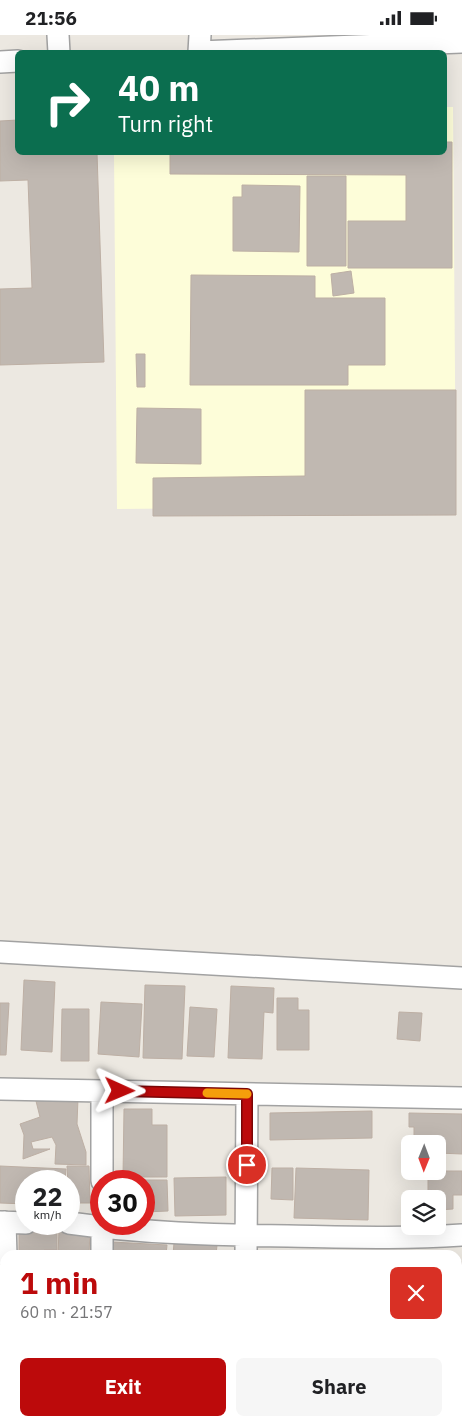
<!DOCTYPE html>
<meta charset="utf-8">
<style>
body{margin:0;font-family:"IBM Plex Sans",sans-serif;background:#f6f6f6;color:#202124;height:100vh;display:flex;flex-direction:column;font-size:19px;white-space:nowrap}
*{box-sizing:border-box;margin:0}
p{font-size:16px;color:#757577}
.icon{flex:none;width:28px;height:28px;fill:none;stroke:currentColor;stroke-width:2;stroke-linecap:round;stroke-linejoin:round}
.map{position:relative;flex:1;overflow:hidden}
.side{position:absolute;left:0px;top:1215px;width:462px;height:176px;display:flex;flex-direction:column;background:#fff;border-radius:15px 15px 0 0;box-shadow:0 5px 20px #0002}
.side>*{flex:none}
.top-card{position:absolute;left:15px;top:15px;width:432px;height:105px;border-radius:8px;box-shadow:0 5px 20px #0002;background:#0b6e4f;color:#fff;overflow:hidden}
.needle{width:32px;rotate:181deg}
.tools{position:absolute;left:401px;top:1100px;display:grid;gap:10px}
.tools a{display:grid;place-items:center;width:45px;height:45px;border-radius:8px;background:#fff;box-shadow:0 5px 20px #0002;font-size:25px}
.speed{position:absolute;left:15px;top:1135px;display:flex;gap:10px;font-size:25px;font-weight:700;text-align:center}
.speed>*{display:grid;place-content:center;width:65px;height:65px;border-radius:50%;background:#fff;box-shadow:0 5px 20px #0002;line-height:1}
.speed small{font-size:12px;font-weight:400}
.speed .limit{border:8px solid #d22;background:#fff;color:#111}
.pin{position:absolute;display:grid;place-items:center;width:42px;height:42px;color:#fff;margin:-21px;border:2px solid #fff;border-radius:50%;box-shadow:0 1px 5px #0007}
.me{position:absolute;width:55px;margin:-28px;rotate:91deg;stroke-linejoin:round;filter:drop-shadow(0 0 4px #0008)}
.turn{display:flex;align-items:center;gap:18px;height:105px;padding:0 20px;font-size:22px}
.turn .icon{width:65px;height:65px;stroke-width:2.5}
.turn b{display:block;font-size:35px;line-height:42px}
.round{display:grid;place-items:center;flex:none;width:52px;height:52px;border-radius:8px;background:#f6f6f6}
.headline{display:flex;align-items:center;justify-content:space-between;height:85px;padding:0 20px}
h1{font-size:30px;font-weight:700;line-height:38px;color:#bc0a0b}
.primary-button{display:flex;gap:10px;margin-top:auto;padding:10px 20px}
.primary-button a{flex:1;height:58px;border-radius:8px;background:#bc0a0b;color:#fff;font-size:20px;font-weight:700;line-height:58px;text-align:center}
.primary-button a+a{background:#f6f6f6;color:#202124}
.status{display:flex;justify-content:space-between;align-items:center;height:35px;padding:0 25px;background:#fff;direction:ltr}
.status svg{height:14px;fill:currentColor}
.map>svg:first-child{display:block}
.education{fill:#fdfdd9}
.building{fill:#c0b8b1;stroke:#bdafa4}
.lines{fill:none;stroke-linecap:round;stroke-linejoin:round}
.minor-casing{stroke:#a2a2a2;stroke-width:24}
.minor{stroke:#fff;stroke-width:21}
.route-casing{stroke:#7a0607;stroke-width:12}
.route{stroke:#bc0a0b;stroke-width:9}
.slow{stroke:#f59e0b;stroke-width:9}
</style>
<div class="status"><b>21:56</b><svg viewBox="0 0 49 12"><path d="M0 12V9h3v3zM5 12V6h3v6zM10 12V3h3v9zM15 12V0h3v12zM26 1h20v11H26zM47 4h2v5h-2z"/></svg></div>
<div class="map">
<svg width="462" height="1391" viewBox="0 0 462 1391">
<rect width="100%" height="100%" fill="#ece8e1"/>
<path class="education" d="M445,72H453L456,471L117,474L114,118H445Z"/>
<path class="building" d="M18,85V118H97L104,327L0,330V254L32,253L28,145L0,146V86Z
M445,107H452V233H348V186H406V140L170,139V118H445Z
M307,141H346V231H307Z
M242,150L300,151L299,217L233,216V162H242Z
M351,236L354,258L333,261L331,239Z
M191,240L315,241V263H385V330H348V350H190Z
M136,319H145V352H137Z
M305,355H456V480L153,481V443L305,441Z
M137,373L201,374V429L136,428Z
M24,945L55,947L52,1017L21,1015Z
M145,950L185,951L182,1024L143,1023Z
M231,951L274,953L273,978L264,977L262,1024L228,1023Z
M277,963H298V975H309V1015H277Z
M101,967L142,969L139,1022L98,1019Z
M0,968H9L6,1020H0Z
M190,972L217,974L214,1022L187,1021Z
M62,974H89V1026H61Z
M399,977L422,978L420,1006L397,1004Z
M35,1062L78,1063L77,1089L86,1117V1130L55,1129L56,1110L52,1102L31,1107L33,1114H50L23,1124L24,1100L20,1089L40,1082Z
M124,1074H152V1090H167V1142H123Z
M372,1076V1103L270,1105V1078Z
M409,1078L462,1079V1119L438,1118V1108H414V1092H409Z
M0,1131L66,1134L65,1146H26V1169L0,1168Z
M67,1131H89L90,1168H69Z
M272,1133H293V1165L271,1164Z
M296,1133L369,1135L368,1185L294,1183Z
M428,1136H462V1160H453V1174L438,1175V1164H428Z
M226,1142V1180L175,1181L174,1143Z
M128,1145H167L168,1176L144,1177V1146Z
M57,1195V1215H44V1220H19V1196Z
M59,1195L90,1196L89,1220H58Z
M112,1207L167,1210L166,1220H111Z
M174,1208L217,1210L216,1220H173Z
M458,1227H462V1262H458Z
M458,1277L462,1278V1317H458Z
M458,1367H462V1391H456Z
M19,1386H57V1391H19Z
M68,1386H95V1391H68Z
M112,1386H153L152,1391H112Z
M179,1386H213V1391H179Z
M254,1386H321V1391H254Z
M338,1386H387V1391H338Z"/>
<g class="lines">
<defs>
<path id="minor" d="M58,0L59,18
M200,0L199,17L462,7
M0,27L18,26
M0,917L462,943
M0,1054L462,1063
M102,1056V1146
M0,1187L26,1188
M5,1187L6,1220
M69,1188C141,1198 215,1200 288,1201C346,1202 404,1204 462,1200
M102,1189V1220
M246,1220L247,1059
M458,1344H462
M8,1386V1391
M103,1386V1391
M244,1391V1386
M413,1391V1386"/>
</defs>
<use href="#minor" class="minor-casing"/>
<use href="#minor" class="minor"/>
</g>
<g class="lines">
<defs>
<path id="route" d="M120,1056L247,1059V1130"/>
</defs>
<use href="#route" class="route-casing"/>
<use href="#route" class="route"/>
<path class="slow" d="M207,1058L247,1059"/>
</g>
</svg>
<div class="tools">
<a><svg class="needle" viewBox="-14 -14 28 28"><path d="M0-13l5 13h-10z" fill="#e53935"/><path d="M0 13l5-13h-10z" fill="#757577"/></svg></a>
<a><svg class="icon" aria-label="layers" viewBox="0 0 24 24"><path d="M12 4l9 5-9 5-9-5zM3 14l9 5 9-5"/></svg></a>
</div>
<div class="speed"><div>22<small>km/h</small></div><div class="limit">30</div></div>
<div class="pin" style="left:247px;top:1130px;background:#d93025"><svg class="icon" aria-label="arrive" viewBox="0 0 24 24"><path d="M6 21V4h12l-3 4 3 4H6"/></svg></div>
<svg class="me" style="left:120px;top:1056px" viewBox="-20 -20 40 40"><path d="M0-17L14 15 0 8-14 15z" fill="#bc0a0b" stroke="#fff" stroke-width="4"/></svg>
<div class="top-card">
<div class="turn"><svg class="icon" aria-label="right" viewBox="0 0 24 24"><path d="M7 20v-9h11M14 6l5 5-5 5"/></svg><div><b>40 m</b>Turn right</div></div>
</div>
<section class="side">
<div class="headline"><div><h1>1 min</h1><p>60 m · 21:57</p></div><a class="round" style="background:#d93025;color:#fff"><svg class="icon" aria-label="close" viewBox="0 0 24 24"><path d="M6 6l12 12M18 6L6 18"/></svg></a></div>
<div class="primary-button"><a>Exit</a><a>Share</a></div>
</section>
</div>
